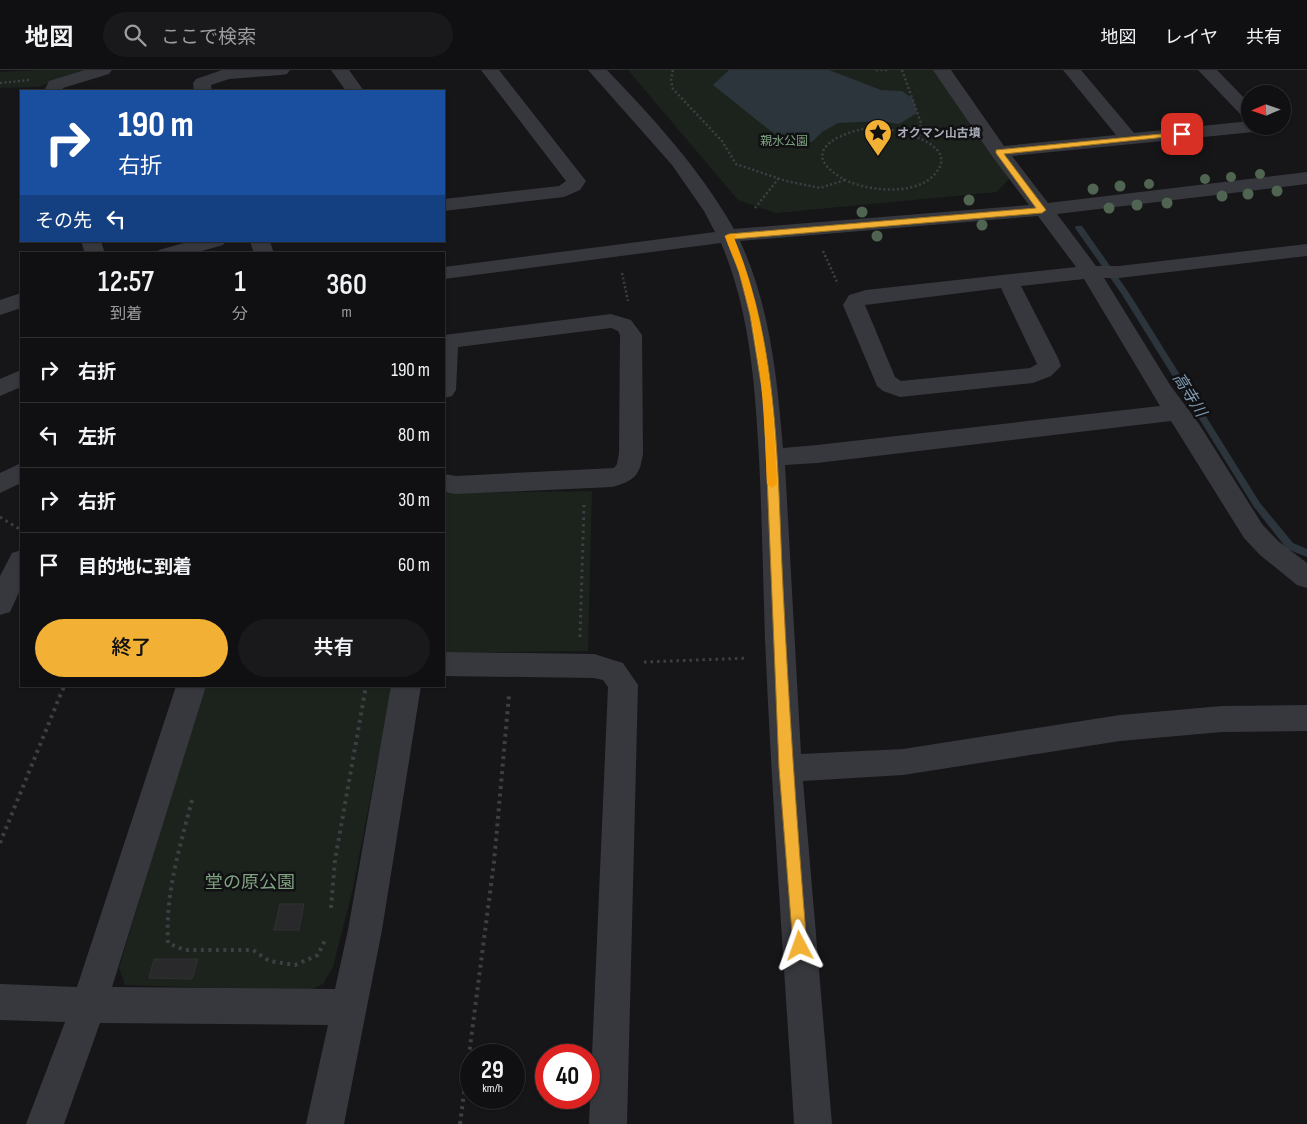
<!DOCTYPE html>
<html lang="ja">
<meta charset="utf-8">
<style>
body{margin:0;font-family:"Sofia Sans Condensed","Noto Sans JP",sans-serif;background:#19191b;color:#f1f3f6;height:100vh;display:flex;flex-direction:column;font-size:19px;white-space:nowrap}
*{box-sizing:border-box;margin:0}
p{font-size:16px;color:#9c9d9f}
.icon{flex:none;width:28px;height:28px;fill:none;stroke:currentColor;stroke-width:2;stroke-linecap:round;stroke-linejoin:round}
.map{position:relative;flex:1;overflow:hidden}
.details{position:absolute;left:20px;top:182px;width:425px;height:435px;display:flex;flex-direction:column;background:#101012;border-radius:0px;box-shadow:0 1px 4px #0004,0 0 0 1px #303032}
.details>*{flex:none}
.top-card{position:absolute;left:20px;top:20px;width:425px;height:152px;border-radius:0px;box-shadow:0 1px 4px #0004,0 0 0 1px #303032;background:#1a4fa0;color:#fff;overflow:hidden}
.needle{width:32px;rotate:268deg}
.tools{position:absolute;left:1241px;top:15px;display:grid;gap:10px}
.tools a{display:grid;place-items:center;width:50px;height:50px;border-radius:50%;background:#101012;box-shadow:0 1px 4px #0004,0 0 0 1px #303032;font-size:25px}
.speed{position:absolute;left:460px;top:974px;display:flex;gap:10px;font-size:25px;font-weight:700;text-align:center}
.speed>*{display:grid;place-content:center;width:65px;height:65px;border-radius:50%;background:#101012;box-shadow:0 1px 4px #0004,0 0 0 1px #303032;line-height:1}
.speed small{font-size:12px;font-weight:400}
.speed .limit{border:8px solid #d22;background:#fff;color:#111}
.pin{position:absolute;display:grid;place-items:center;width:42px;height:42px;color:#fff;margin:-21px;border-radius:10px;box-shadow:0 2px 8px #0006}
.me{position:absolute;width:55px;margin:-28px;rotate:356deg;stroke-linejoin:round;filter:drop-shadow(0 0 4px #0008)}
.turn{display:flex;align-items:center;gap:18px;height:105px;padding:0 15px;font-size:22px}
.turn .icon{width:65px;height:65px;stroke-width:2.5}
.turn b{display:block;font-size:35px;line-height:42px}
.then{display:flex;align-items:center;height:48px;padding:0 15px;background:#0003;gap:10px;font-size:19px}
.eta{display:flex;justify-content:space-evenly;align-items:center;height:85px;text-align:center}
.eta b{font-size:30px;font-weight:600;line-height:35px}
.button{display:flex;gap:10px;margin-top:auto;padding:10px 15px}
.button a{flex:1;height:58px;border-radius:30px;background:#f2b134;color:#111;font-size:20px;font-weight:600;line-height:58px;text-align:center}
.button a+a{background:#19191b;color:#f1f3f6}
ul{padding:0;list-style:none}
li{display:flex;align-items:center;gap:15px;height:65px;padding:0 15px;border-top:1px solid #303032}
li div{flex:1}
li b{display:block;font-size:19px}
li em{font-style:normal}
header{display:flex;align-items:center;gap:30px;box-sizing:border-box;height:70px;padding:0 25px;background:#101012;border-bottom:1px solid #303032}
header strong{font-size:24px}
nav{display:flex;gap:28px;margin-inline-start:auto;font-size:18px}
.search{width:350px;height:45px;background:#19191b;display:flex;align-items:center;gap:12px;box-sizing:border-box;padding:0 18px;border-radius:28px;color:#9c9d9f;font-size:19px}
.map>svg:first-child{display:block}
.green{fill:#1c231d}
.water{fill:#2c353c}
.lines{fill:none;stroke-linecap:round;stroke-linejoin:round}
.stream{fill:#2c353c;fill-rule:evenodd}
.building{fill:#29292c;stroke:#303034}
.path-far2{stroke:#3d3f44;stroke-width:2.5;stroke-dasharray:2 2.5;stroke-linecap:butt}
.path-far1{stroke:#3d3f44;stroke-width:3;stroke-dasharray:2.5 4;stroke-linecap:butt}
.path{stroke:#3d3f44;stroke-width:4;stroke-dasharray:3 4.5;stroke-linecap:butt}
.minor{fill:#37383d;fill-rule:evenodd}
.tree{fill:#506452}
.route{fill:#f2b134;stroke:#9d7322}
.slow{fill:#f59e0b}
.labels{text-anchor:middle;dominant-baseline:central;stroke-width:5;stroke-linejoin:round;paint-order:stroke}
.far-poi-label{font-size:12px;font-weight:bold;fill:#a8adb8;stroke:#111113;text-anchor:start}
.far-park-label{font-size:12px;fill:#7fa381;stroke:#111113}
.water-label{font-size:16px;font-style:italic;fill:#7f9bb3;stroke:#111113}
.near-park-label{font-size:18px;fill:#7fa381;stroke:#111113}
</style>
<header>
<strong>地図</strong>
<div class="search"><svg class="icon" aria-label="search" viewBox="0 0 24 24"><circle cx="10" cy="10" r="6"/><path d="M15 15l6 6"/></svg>ここで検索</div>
<nav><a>地図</a><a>レイヤ</a><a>共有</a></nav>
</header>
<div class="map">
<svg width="1307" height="1054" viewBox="0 0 1307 1054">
<rect width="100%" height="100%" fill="#161618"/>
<path class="green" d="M40,0H86L38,17L0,18V2Z
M628,0H936L1010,108L997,122L776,143L738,130Z
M592,421L588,581L444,583V423Z
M204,616H392L353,818L333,897L323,914L308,921L125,915L119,898Z"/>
<path class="water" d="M729,0H829L881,20L902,21L913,29L917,43L899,54L880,51L838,53L822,62L812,72L777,66L713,15Z"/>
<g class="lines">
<path class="stream" d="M1076,156H1082L1129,223L1260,433L1293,473L1307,479V487L1287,479L1254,437L1121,223L1075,158Z"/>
</g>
<path class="building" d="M280,834H304L299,860H274Z
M154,889H198L192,909L149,908Z"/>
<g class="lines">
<path class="path-far2" d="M673,0L671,10L673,19L722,71L736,94L786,111L820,118L845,110
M876,0H888
M902,0L921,53L919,67
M0,13L30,10
M874,57C893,59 964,73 934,105C914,127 862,121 840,107C795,79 847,60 874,57Z
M755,138L779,108
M823,181L838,214
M622,203L628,231"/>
<path class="path-far1" d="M0,447L21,460
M580,567L584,435
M644,592L748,588"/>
<path class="path" d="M192,730C180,777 165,823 168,873L184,880H253L269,891L295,895L318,885L326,868
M0,773L64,616
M331,838L335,790L366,616
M460,1054L494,792L509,625"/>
<path class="minor" d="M85,0H112L109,4L63,18L62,21H44L49,11Z
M222,0H290L287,4L281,5L229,9L211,15L212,21H194L193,13L196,9Z
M331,0H349L364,21H346Z
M481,0H499L586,111L580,120L564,127L444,141V129L559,116L566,111Z
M588,0H607C654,49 700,99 734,159L1029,135L992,86L933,0H951L1004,76L1116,65L1063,0H1081L1134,63L1250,51V56H1263L1260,60L1254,62L1012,86L1048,133L1307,102V114L1057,144L1096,196H1119L1307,174V186L1119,208H1104L1170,315L1199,354L1262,454L1278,471L1307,493V518L1297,515L1260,485L1244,468L1171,351L817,393L785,395L801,684L903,679L1120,645L1222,636L1307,635V661L1222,662L1120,671L903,705L803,711L832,1054H794C784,892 772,731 765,569C763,508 762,447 759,387C755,315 750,241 721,173L444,209V197L715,162L704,141L672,95ZM1038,146L1076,197L866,220L849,225L843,235L877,316L883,321L900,327L1033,313L1051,306L1061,296L1058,288L1021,216L1084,209L1160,336L817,375L783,378C777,307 770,236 740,171ZM1001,218L1037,294L1030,298L901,311L895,307L865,235Z
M1198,0H1217L1250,34V49L1244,48Z
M81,171H101L105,184H85Z
M191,171H226L223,175L191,184H156L159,180Z
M250,171H270L274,184H254Z
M21,223V238L0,245V230Z
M611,244L631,250L642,265L643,383C640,406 634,411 612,417L456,424L444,422V404L456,406L614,398L617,394L619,383L620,265L618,261L611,258L458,277L456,320L452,326L444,328V265Z
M21,300V317L0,326V309Z
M21,393V413L0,423V403Z
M21,480V518L10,542L0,545V506L12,483Z
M444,582L594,584L623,593L638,615L627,1054H589L608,617L603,610L594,608L444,606Z
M176,616H206L112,917L335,919L348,860L391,616H421L382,860L344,1054H306L328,955L100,953L64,1054H26L65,952L0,950V914L77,917Z"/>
</g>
<g class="tree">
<circle cx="1260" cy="104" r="5"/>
<circle cx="1231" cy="107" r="5"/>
<circle cx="1205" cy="109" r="5"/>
<circle cx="1149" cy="114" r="5"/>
<circle cx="1120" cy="116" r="5.5"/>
<circle cx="1093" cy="119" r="5.5"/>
<circle cx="1277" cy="121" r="5.5"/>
<circle cx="1248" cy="124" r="5.5"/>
<circle cx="1222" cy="126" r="5.5"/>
<circle cx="969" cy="130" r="5.5"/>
<circle cx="1167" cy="133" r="5.5"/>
<circle cx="1137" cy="135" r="5.5"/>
<circle cx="1109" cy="138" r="5.5"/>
<circle cx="862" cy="142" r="5.5"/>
<circle cx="982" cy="155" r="5.5"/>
<circle cx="877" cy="166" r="5.5"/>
</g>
<path class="route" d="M1182,62L1186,64L1185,65L1004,84L1046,140L1042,143L734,169C780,278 777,401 783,518C789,638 797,757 807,876L805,881L800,883L795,881L793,876L779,698L764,332L750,245L739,202L725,166L729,164L1036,138L996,83V80Z"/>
<path class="slow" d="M733,164L737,166L734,168C767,248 773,329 777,414L772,418L767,414C764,345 762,269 739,202C735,190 729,178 725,166Z"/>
<defs>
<symbol id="sight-pin" viewBox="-11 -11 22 30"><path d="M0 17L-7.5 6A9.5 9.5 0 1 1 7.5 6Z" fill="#f2b134" stroke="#111113"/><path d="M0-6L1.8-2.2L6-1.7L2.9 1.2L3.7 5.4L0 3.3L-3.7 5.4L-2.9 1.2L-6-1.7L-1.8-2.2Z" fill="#111"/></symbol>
</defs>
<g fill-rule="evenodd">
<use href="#sight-pin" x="862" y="47" width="32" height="43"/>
</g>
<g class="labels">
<g class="far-poi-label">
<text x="897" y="63">オクマン山古墳</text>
</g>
<g class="far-park-label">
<text x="784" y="71">親水公園</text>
</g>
<g class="water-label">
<text transform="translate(1189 325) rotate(58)">高寺川</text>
</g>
<g class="near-park-label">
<text x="250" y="812">堂の原公園</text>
</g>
</g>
</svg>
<div class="tools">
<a><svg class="needle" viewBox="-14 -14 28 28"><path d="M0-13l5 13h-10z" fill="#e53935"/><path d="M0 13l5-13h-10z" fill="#9c9d9f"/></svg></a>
</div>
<div class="speed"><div>29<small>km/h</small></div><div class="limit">40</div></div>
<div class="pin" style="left:1182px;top:64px;background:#d93025"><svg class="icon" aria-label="arrive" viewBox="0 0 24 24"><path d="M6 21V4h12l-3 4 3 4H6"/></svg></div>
<svg class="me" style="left:800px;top:876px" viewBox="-20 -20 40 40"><path d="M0-17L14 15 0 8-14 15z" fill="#f2b134" stroke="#fff" stroke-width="4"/></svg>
<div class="top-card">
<div class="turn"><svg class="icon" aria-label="right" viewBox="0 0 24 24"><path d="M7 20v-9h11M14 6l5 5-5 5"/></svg><div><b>190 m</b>右折</div></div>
<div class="then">その先<svg class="icon" aria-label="left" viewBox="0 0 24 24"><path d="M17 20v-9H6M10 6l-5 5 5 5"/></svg></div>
</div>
<section class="details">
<div class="eta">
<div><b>12:57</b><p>到着</p></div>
<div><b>1</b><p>分</p></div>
<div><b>360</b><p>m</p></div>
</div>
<ul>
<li><svg class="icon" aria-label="right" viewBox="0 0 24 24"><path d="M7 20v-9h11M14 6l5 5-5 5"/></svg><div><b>右折</b></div><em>190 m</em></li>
<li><svg class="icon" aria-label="left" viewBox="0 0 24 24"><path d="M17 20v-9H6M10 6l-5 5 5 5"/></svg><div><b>左折</b></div><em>80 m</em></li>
<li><svg class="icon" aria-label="right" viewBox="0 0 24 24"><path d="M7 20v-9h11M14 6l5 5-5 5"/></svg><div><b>右折</b></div><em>30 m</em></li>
<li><svg class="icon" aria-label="arrive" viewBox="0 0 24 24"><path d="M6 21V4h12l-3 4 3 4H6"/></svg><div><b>目的地に到着</b></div><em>60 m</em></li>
</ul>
<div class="button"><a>終了</a><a>共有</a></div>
</section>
</div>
